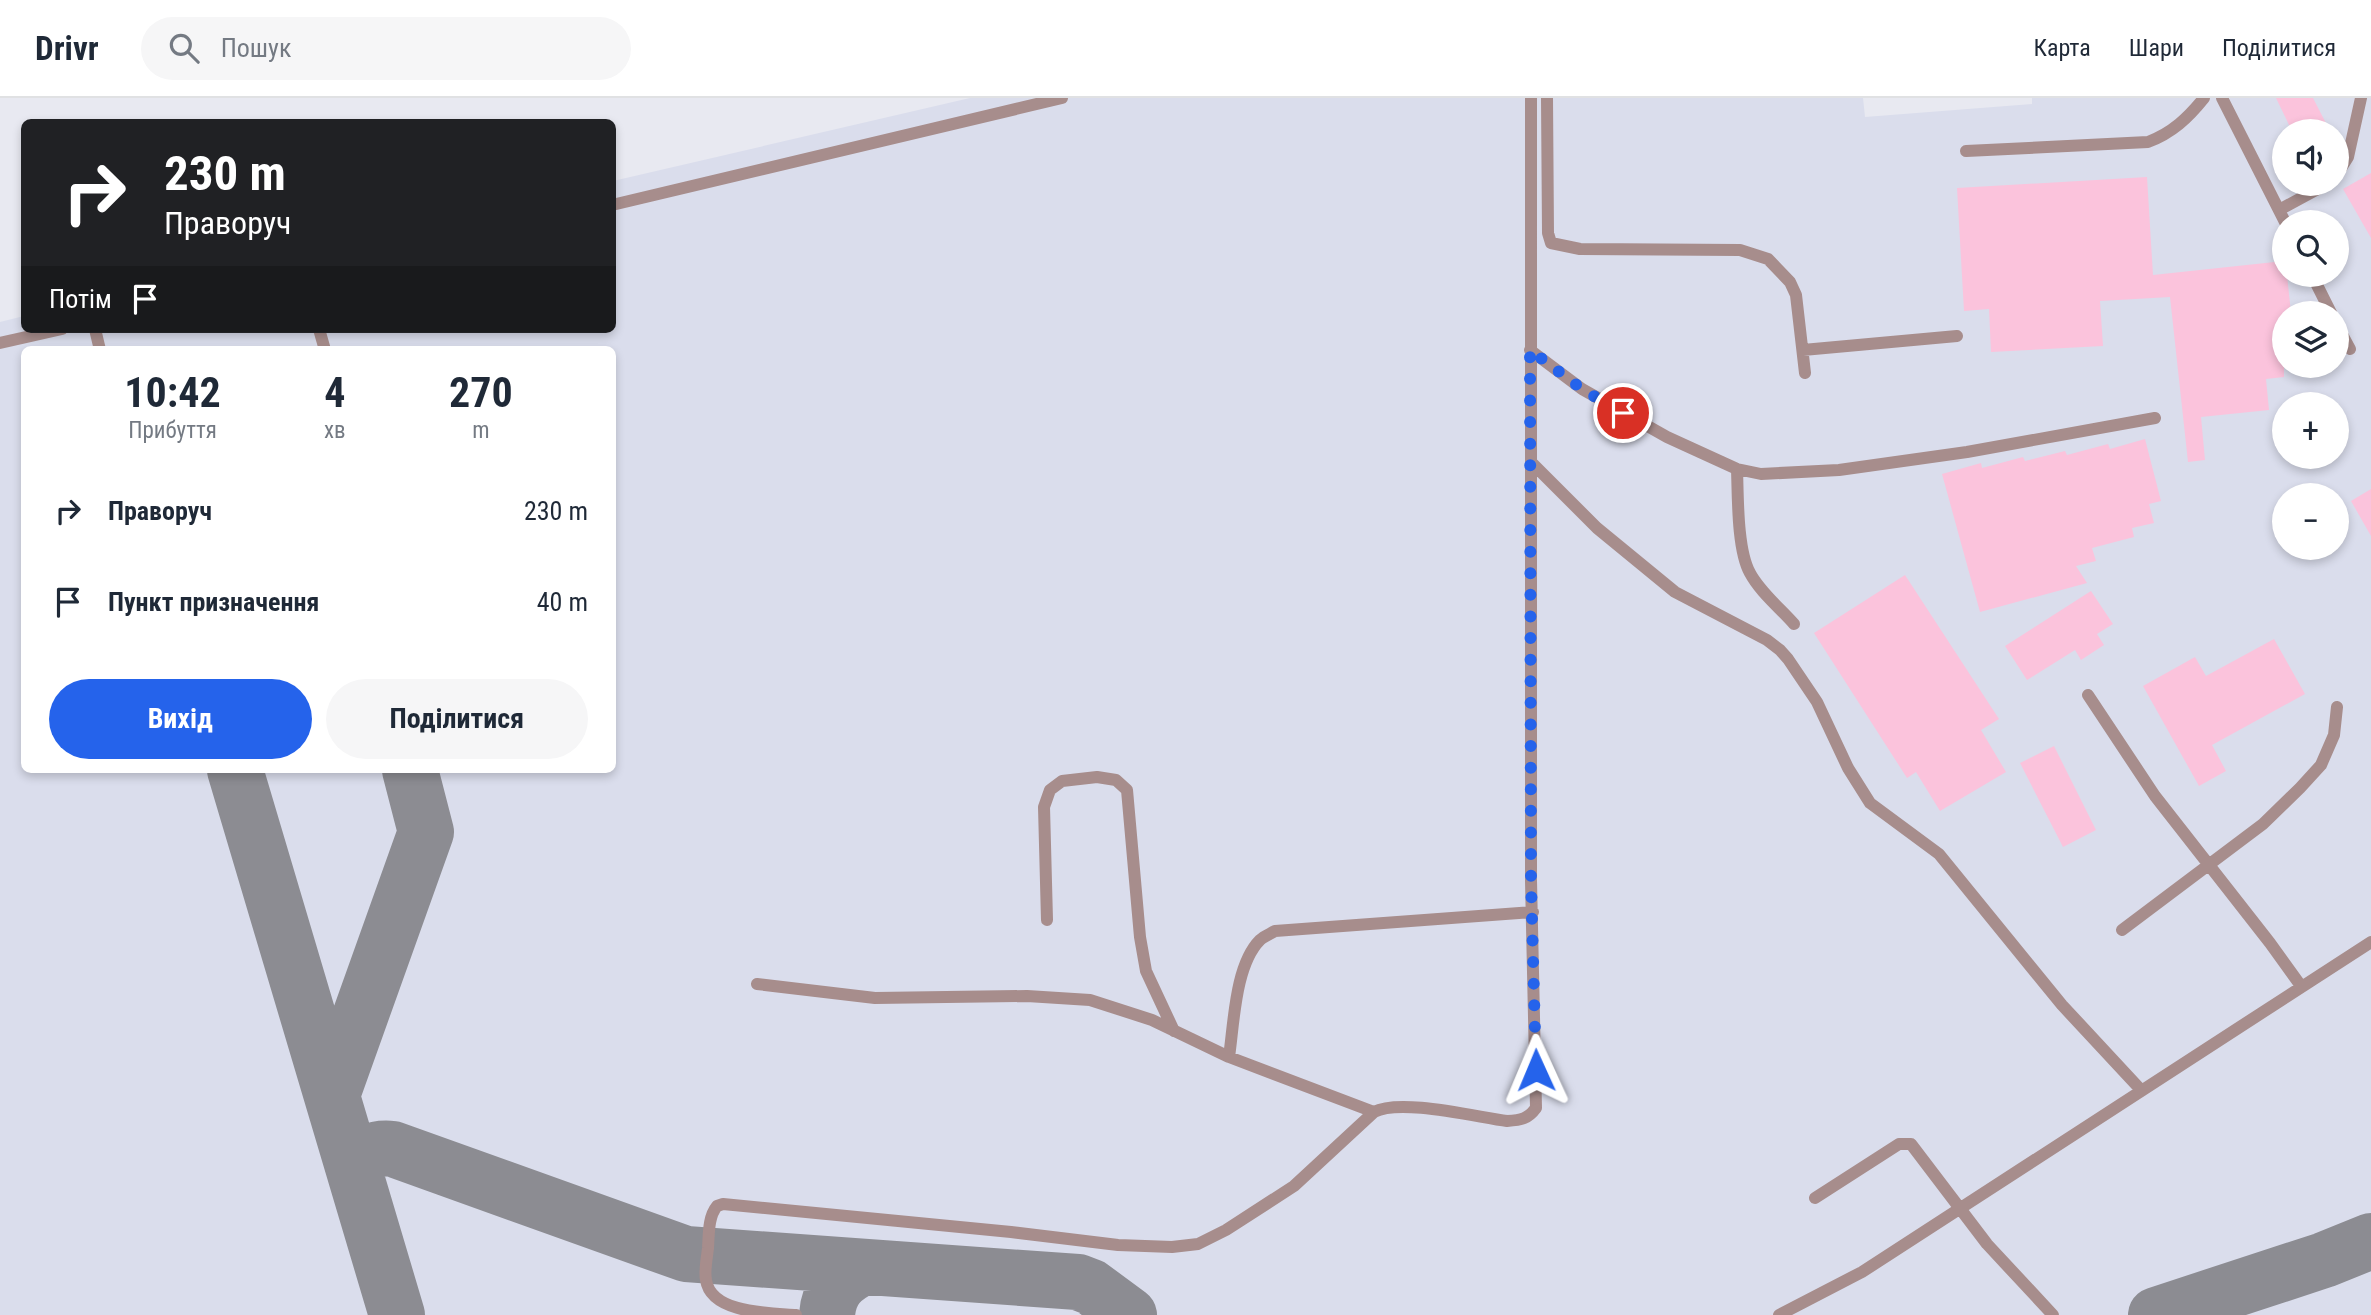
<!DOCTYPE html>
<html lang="uk">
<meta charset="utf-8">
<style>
body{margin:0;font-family:"Roboto Condensed",sans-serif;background:#f6f6f7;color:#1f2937;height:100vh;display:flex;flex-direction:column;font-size:26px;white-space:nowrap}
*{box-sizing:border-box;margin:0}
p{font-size:23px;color:#747a83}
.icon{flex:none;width:38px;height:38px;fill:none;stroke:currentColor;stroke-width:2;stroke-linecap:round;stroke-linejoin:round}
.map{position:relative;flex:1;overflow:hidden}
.sheet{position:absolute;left:21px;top:248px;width:595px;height:427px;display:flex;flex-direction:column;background:#fff;border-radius:10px;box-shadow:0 4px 10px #0003}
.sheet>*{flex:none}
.top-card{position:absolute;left:21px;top:21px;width:595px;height:214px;border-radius:10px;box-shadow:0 4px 10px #0003;background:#202124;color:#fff;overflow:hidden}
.buttons{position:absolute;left:2272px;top:21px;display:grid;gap:14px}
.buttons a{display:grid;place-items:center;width:77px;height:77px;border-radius:50%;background:#fff;box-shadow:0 4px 10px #0003;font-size:35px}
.pin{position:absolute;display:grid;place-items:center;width:60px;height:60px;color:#fff;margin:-30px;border:4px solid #fff;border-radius:50%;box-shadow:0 2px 7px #0007}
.me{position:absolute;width:77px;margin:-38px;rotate:359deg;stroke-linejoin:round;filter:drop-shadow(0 0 5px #0008)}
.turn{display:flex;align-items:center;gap:24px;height:147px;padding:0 28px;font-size:32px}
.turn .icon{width:91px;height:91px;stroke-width:2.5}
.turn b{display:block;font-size:49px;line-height:60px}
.then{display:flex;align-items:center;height:66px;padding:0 28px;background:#0003;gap:14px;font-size:26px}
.eta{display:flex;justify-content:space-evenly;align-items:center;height:119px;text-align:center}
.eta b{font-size:42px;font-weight:700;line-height:49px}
.action{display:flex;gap:14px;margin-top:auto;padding:14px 28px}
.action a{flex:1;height:80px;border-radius:42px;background:#2563eb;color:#fff;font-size:28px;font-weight:700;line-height:80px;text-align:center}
.action a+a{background:#f6f6f7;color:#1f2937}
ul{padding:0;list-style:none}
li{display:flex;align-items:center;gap:21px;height:91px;padding:0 28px}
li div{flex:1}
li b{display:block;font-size:26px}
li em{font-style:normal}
header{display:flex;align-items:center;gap:42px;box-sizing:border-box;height:98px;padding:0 35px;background:#fff;border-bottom:2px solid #e0e1e3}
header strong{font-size:33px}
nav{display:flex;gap:38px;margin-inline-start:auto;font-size:24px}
.search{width:490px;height:63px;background:#f6f6f7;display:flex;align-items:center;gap:18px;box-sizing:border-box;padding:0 24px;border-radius:38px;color:#747a83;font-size:26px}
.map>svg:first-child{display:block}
.built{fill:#daddec;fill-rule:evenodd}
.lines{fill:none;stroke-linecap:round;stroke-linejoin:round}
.taxiway{stroke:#8c8c92;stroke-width:56}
.building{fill:#fbc3dc}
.service{stroke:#a78d8c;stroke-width:12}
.route{stroke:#2563eb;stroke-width:12;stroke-dasharray:0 21.6}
</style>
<header>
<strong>Drivr</strong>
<div class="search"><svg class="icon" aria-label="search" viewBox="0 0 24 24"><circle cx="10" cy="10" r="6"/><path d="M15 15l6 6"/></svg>Пошук</div>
<nav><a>Карта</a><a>Шари</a><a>Поділитися</a></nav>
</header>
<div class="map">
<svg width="2371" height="1217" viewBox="0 0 2371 1217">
<rect width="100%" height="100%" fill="#e8e9f1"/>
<path class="built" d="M970,0H1863L1865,19L2032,6V0H2371V1217H0V224L24,218V231H612L613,83ZM2284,33H2336V86H2284ZM2284,124H2336V177H2284ZM2284,215H2336V268H2284ZM24,252H612V672H24ZM2284,306H2336V359H2284ZM2284,397H2336V450H2284Z"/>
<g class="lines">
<path class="taxiway" d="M235,672L397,1217
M332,997L426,734L410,672
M354,1071C361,1054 376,1049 393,1051L686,1156L1078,1184L1091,1189L1129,1217
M827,1217C829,1192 841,1180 862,1170
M2156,1217L2324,1162L2371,1143"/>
</g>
<path class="building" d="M2276,0H2313L2330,33H2292Z
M2371,75V140L2343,91Z
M2147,79L2153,177L2284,163V177H2287L2291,215H2284V279L2266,281L2269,312L2201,319L2205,362L2188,364L2170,199L2100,203L2103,248L1991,254L1989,211L1964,213L1957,90Z
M2145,341L2161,403L2149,406L2154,425L2132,430L2134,439L2092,450L2096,463L2076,468L2087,485L1980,514L1942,376L1981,365L1982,370L2023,359L2025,363L2065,353L2067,357L2108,346L2110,351Z
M2371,391V438L2351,403Z
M1905,477L1999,621L1981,632L2006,674L1940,713L1916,674L1907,680L1814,535Z
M2091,493L2113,526L2097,536L2104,547L2081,562L2075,552L2027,582L2005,548Z
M2274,541L2305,596L2212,647L2226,673L2199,688L2143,588L2195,559L2206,578Z
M2054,648L2096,732L2063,749L2020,665Z"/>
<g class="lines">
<path class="service" d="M1547,0L1548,135L1551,145L1580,151L1740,152L1768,161L1790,184L1796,197L1805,275
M2222,0L2285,124
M1966,53L2148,44C2172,35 2188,20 2204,0
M2336,78L2348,59L2361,0
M612,107L1062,0
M2279,112L2327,86
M2312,177L2331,215
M2336,225L2350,251
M95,231L100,252
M319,231L325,252
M0,245L62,231
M1530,252L1582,291L1667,339L1737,371L1761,376L1839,372L1967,354L2155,320
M1803,252L1957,238
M1531,364L1597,430L1675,494L1767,542L1780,552L1788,561L1817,604L1848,670L1870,705L1939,756L2062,907L2141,992
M1737,371C1738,398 1737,452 1750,475C1760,494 1780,510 1794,526
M2088,597L2155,698L2270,845L2301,888
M1047,822L1044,709L1050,692L1062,683L1097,679L1116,682L1127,692L1140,839L1146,873L1174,933
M2122,832L2263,726L2300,690L2321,667L2334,637L2337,609
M757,886L875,900L1027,898L1090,902L1152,922L1229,959L1374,1014
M1229,959C1234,925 1235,867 1260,842C1264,838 1270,836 1275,833L1533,814
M1815,1100L1899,1046H1911L1987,1146L2053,1217
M796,1217C771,1215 711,1216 706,1182C704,1173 707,1160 708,1150C709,1136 708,1119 717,1108L723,1106L1011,1134L1118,1147L1172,1149L1198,1146L1226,1132L1294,1088L1374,1014C1400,1000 1476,1019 1507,1023C1521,1022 1528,1021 1536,1010L1531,783V0
M1779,1217L1862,1174L2371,844"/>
</g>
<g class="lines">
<path class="route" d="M1536,972L1531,783L1530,252L1582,291L1623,315"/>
</g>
</svg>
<div class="buttons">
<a><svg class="icon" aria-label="sound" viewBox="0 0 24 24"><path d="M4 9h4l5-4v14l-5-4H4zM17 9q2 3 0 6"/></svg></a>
<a><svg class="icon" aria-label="search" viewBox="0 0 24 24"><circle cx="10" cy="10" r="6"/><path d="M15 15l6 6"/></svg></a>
<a><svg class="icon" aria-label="layers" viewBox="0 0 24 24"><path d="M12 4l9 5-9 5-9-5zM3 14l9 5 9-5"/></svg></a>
<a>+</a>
<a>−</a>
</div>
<div class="pin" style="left:1623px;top:315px;background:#d93025"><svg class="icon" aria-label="arrive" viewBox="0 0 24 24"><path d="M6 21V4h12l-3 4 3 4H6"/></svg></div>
<svg class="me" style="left:1536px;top:972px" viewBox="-20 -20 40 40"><path d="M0-17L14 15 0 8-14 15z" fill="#2563eb" stroke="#fff" stroke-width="4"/></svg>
<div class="top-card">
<div class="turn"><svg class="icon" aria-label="right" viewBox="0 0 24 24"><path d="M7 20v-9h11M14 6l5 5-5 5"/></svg><div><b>230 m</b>Праворуч</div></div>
<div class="then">Потім<svg class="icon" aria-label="arrive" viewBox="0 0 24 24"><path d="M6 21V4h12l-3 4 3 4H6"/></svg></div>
</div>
<section class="sheet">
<div class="eta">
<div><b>10:42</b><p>Прибуття</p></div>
<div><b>4</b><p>хв</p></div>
<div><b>270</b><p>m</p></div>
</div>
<ul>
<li><svg class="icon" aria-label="right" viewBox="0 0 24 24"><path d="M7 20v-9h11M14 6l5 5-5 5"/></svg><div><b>Праворуч</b></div><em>230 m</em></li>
<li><svg class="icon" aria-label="arrive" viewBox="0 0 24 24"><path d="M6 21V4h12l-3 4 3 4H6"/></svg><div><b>Пункт призначення</b></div><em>40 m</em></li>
</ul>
<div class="action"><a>Вихід</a><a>Поділитися</a></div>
</section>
</div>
